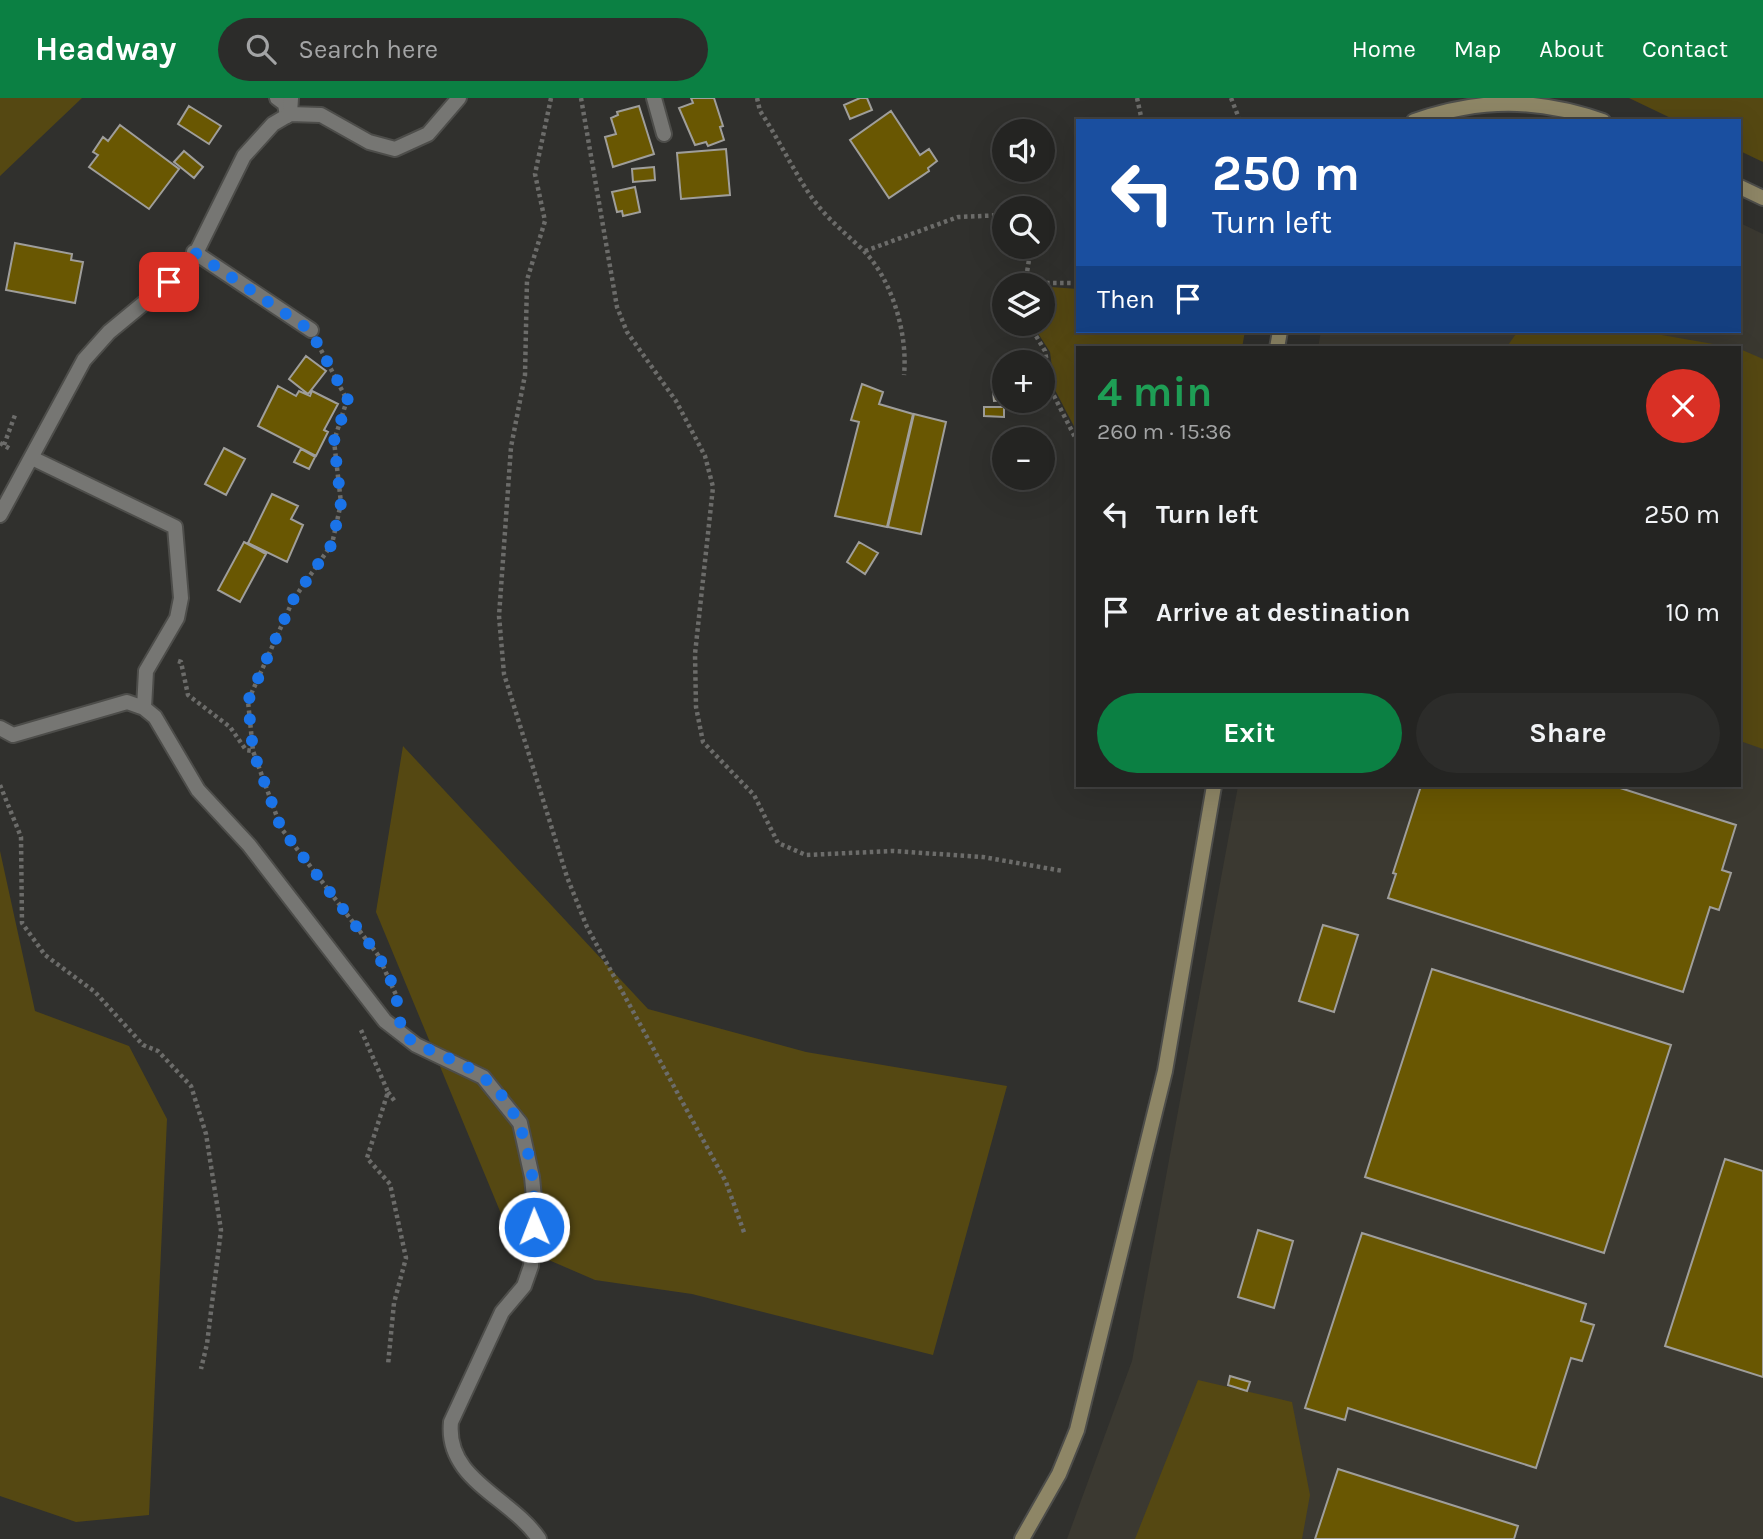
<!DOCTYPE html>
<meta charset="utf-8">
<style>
body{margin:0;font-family:Karla,sans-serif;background:#2c2c2a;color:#f1f3f6;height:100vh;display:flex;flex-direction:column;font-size:26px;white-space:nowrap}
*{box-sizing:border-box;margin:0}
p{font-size:23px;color:#a3a4a5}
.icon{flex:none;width:38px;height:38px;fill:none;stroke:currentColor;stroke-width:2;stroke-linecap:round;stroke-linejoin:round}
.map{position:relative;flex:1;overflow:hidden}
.panel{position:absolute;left:1076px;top:248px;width:665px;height:441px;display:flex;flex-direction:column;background:#242422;border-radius:0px;box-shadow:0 7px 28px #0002,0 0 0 2px #414140}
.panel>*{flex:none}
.guide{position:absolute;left:1076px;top:21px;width:665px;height:214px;border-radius:0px;box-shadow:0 7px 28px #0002,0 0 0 2px #414140;background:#1a4fa0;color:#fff;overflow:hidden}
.tools{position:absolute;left:992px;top:21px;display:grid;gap:14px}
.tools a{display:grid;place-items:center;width:63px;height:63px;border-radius:50%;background:#242422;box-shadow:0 7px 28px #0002,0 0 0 2px #414140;font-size:35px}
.pin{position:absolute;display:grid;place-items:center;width:60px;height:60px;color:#fff;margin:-30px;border-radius:14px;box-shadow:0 4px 10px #0006}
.me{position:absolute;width:77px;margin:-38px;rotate:359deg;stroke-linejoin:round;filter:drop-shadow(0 0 5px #0008)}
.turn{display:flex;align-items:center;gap:24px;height:147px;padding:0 21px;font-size:32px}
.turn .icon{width:91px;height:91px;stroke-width:2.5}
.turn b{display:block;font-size:49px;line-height:60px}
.then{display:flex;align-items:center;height:66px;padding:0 21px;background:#0003;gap:14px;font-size:26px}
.round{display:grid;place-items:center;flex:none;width:74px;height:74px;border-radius:37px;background:#2c2c2a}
.head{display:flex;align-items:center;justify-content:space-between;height:119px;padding:0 21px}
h1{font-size:42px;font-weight:700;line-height:52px;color:#1e9e55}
.primary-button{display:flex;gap:14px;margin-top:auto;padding:14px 21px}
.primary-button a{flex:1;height:80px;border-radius:42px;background:#0b8043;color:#fff;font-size:28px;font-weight:700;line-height:80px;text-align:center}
.primary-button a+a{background:#2c2c2a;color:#f1f3f6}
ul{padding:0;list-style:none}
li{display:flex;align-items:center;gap:21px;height:98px;padding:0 21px}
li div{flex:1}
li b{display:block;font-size:26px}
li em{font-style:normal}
header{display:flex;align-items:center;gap:42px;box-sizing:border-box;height:98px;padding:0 35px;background:#0b8043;color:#fff}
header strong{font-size:33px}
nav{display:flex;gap:38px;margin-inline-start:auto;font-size:24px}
.search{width:490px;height:63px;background:#2c2c2a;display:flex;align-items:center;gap:18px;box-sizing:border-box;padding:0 24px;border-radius:38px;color:#a3a4a5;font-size:26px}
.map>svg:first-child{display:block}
.built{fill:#3b3931}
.green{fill:#554812}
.building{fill:#695702;stroke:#9f9e9b;stroke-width:2}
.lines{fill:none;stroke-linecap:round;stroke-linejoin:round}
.lane-casing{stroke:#4d4d4a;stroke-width:18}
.street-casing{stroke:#4d4d4a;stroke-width:18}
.secondary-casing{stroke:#4d4d4a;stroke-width:18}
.path{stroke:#6c6c6a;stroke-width:4.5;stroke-dasharray:3.5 3.5;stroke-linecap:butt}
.lane{stroke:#767673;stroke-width:14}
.street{stroke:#767673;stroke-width:14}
.secondary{stroke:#8e8666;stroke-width:14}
.route{stroke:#1a73e8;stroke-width:12;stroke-dasharray:0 21.6}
</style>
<header>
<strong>Headway</strong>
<div class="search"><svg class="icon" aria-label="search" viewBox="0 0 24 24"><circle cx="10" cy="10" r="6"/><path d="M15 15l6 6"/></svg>Search here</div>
<nav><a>Home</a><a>Map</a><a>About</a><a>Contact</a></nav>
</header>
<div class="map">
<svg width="1763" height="1441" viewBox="0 0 1763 1441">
<rect width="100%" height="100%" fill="#30302d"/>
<path class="built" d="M1740,125L1763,136V1441H1067L1132,1263L1238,688H1740V250H1318L1321,233H1740Z"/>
<path class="green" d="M0,0H82L0,78Z
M1629,0H1763V64L1740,53V23H1677Z
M1051,189L1078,191V233H1245L1242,250H1078V336L1055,292L1050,254L1032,226H1043V205H1049Z
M1518,233H1639L1736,250H1506Z
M1740,251L1763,261V651L1740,643Z
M403,648L648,911L806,954L1007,988L933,1257L692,1196L595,1182L514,1147L376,814Z
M0,753L35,913L129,948L167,1021L149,1417L76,1424L0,1398Z
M1198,1282L1292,1304L1310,1397L1302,1441H1135Z"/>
<path class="building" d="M691,0H714L723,28L720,29L724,42L708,48L706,44L695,47L679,10L693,5Z
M860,0H867L872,12L850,21L844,7Z
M189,8L221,28L209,46L178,26Z
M639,8L654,56L613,69L605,39L616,36L611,20L618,17L617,14Z
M891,13L920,57L929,51L937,63L928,70L929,73L889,100L850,42Z
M120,27L179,71L149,111L89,69L98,57L93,54L103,39L108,43Z
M726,51L730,97L681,101L677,55Z
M184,53L203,69L194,80L174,64Z
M654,69L655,82L633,84L632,71Z
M635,89L640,114L623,118L622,113L617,114L612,94Z
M15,145L72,156L71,162L83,164L75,205L6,192Z
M306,258L326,273L308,296L289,281Z
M1004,282V302L994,303L992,284Z
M862,286L883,294L879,306L913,316L887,429L835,418L859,324L851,322Z
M278,288L296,298L299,293L310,298L312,293L338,306L324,332L328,334L316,358L258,328Z
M984,309H1004V319L984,318Z
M914,316L946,324L921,436L888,429Z
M224,350L245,361L226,397L205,386Z
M301,351L315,359L309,371L294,364Z
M272,396L298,408L291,421L303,427L287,464L248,445Z
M244,444L266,456L240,504L218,492Z
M859,444L878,455L865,476L847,464Z
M1421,688H1614L1736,727L1722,772L1731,775L1719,812L1710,809L1683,894L1388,800L1396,776L1393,775Z
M1323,827L1358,837L1334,914L1299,903Z
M1432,871L1671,947L1604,1155L1365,1079Z
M1725,1061L1763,1073V1279L1665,1248Z
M1258,1132L1293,1143L1274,1210L1238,1199Z
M1362,1135L1586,1206L1581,1223L1594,1227L1582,1263L1571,1260L1536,1370L1348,1310L1345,1322L1305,1310Z
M1230,1278L1250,1284L1247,1293L1228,1287Z
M1338,1371L1518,1428L1514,1441H1315Z"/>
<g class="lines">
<defs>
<path id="lane" d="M277,0L285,6L287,18"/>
<path id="street" d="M654,0L664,36
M290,16L291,0
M194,154L311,232
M32,360L175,429L181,500L177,520L146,573L144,610
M0,417L84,262L109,234L190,167L244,58L273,26L290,16L321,17L369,44L395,51L428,36L459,0
M0,630L13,637L127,604L144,610L155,619L198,692L249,747L385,923L416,947L483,979L520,1025L532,1079L535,1110L531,1168L524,1188L502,1214L451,1324C445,1382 511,1399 539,1441"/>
<path id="secondary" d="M1414,23C1480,0 1537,0 1603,23
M1740,89L1763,100
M1277,250L1280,233
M1022,1441L1059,1376L1077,1332L1165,973L1214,688"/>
</defs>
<use href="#lane" class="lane-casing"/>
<use href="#street" class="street-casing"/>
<use href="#secondary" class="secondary-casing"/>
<path class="path" d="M551,0L535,76L545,123L527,182L525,277L511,349L499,518L504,576L567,779L587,829L726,1084L745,1137
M581,0L617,209L627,234L676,303L705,358L713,389L695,556L696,609L703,644L754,697L778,745L806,757L893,753L983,759L1063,773
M757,0L760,13C778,40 792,70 810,97C825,119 844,134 863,152C892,181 908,236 904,277
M1137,0L1142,23
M1231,0L1240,23
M865,153L958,119L1004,117
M1027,176L1047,185H1078
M1035,179L1034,183L1039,187
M1025,187L1031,149
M1029,226L1045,253L1052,294L1078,345
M321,252L347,302L334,343L341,405L332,446L293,502L248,603L253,653L281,730L378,857L396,897
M0,345L12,352
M4,347L15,317
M178,563L181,564L188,597L230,629L246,652L253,653
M0,687L21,739L22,825L45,857L95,894L143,947L158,953L191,988L206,1036L221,1132L207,1246L201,1271
M361,932L388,994L367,1060L390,1086L406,1160L394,1205L388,1267
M388,994L396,1005"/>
<use href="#lane" class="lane"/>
<use href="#street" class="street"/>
<use href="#secondary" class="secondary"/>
</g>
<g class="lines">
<path class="route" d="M169,184L190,167L194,154L310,232L348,302L334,343L341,405L332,446L293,502L248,603L253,653L281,730L378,857L395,891L402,936C427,955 460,961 484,980C528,1014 536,1077 534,1129"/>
</g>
</svg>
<div class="tools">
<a><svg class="icon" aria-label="sound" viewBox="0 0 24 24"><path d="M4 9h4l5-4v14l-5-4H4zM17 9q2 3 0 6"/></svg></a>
<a><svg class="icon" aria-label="search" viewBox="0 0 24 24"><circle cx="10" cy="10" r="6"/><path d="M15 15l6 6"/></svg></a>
<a><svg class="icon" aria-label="layers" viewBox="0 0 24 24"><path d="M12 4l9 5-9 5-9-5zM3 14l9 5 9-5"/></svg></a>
<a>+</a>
<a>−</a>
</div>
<div class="pin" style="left:169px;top:184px;background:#d93025"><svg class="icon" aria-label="arrive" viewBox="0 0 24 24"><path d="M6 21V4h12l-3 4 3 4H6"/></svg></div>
<svg class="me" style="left:534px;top:1129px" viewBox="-20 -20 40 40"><circle r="17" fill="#1a73e8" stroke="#fff" stroke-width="3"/><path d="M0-11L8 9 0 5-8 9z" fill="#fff"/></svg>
<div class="guide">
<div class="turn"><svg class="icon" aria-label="left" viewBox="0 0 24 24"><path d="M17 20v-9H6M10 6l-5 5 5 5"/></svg><div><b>250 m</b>Turn left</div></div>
<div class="then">Then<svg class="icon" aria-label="arrive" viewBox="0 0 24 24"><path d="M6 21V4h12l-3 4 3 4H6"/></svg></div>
</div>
<section class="panel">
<div class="head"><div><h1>4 min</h1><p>260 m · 15:36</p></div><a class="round" style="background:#d93025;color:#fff"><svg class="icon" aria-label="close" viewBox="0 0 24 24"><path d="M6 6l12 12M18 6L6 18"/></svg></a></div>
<ul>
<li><svg class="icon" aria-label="left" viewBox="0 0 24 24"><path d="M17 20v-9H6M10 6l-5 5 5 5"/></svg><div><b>Turn left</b></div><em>250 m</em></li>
<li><svg class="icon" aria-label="arrive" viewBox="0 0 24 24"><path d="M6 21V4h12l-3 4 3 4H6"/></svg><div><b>Arrive at destination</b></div><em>10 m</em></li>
</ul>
<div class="primary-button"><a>Exit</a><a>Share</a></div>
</section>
</div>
